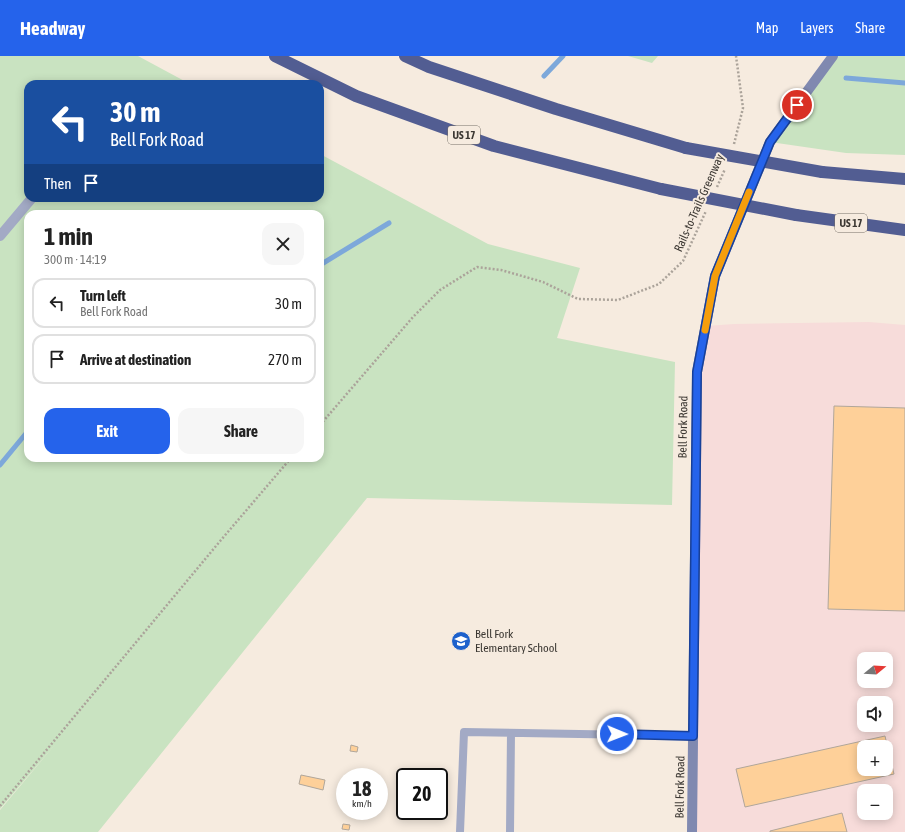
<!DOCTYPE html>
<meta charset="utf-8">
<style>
body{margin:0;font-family:"Asap Condensed",sans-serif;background:#f6f6f6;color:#222;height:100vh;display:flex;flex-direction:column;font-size:15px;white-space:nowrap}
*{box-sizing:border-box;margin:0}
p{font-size:13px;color:#767676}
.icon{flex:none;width:22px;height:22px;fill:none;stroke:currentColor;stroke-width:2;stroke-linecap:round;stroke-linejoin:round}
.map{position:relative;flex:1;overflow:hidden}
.sheet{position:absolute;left:24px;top:154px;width:300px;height:252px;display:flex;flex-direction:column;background:#fff;border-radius:12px;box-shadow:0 2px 10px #0003}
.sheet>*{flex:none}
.banner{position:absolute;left:24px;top:24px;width:300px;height:122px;border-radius:12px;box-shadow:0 2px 10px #0003;background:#1a4fa0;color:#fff;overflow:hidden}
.needle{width:26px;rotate:72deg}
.controls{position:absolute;left:857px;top:596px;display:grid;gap:8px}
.controls a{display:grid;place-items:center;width:36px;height:36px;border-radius:8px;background:#fff;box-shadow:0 2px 10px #0003;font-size:20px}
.speed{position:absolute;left:336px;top:712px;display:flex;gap:8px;font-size:20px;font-weight:700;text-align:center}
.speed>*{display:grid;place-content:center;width:52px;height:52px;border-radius:50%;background:#fff;box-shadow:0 2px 10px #0003;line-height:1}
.speed small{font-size:10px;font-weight:400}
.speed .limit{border:2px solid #111;border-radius:6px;background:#fff;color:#111}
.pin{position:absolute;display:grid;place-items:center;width:34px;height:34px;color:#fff;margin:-17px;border:2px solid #fff;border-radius:50%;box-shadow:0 1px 4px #0007}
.me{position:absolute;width:44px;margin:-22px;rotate:91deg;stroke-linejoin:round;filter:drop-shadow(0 0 3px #0008)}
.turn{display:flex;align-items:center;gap:14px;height:84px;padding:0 20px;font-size:18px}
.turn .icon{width:52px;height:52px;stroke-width:2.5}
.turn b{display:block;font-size:28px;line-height:34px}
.then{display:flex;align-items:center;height:38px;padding:0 20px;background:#0003;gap:8px;font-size:15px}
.round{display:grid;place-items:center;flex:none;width:42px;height:42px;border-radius:12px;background:#f6f6f6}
.head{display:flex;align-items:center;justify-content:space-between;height:68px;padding:0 20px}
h1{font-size:24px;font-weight:700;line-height:30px}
.primary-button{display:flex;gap:8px;margin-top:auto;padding:8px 20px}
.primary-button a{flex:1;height:46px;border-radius:12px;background:#2563eb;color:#fff;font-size:16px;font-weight:700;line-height:46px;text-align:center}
.primary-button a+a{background:#f6f6f6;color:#222}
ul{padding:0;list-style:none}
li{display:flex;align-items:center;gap:12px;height:50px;margin:0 8px 6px;padding:0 12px;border:2px solid #e0e0e0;border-radius:12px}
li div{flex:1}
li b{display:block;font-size:15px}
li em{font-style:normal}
header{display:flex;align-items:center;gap:24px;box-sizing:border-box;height:56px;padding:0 20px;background:#2563eb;color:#fff}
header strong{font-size:19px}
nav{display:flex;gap:22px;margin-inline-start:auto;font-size:14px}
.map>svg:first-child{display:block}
.industrial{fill:#f7dcda;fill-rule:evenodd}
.green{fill:#c9e3c1;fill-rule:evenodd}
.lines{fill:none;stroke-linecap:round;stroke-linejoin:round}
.stream{stroke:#7da8da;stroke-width:5}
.building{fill:#fed099;stroke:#b0a69a;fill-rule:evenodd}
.path{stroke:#aba39a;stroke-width:2.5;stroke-dasharray:2 2;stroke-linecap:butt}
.service{stroke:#a3aac5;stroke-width:8}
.minor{stroke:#a3aac5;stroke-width:10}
.secondary{stroke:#8089b0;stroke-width:10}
.motorway{stroke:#525d92;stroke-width:12}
.motorway-bridge{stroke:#525d92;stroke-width:12}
.route-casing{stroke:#184099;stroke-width:10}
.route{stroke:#2563eb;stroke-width:7}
.slow{stroke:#f59e0b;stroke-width:7}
.labels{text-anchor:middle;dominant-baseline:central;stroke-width:4;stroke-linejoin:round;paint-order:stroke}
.shield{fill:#f6ebdf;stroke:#746e67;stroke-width:1}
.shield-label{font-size:11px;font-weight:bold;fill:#3c3833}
.street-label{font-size:12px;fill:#3c3833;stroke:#f6ebdf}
.poi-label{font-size:12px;fill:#3c3833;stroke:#f6ebdf;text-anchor:start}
</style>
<header>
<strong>Headway</strong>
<nav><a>Map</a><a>Layers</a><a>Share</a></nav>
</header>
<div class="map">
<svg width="905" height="776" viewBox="0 0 905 776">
<rect width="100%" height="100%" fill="#f6ebdf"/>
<path class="industrial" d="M869,266L905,269V776H692L697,316L706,270L734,268ZM864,603H886V625H864ZM864,647H886V669H864ZM864,691H886V713H864ZM864,735H886V757H864Z"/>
<path class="green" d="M0,0H138L190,28H28V142H320V98L488,188L580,212L557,282L675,306L672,449L367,442L98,776H0V754L58,685L0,753ZM28,158H320V402H28Z
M628,0H658L652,7Z
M833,0H905V99L846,97L770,86Z"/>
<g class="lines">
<path class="stream" d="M544,20L563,0
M846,22L905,27
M320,209L389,167
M0,409L28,375"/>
</g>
<path class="building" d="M834,350L905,352V555L828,553Z
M885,680L894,718L745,751L736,713ZM864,691H886V713H864Z
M351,689L358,691L357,696L350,695Z
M301,719L325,724L323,734L299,728Z
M842,757L847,776H770V775Z
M343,768L350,769L349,774L342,773Z"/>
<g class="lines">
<path class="path" d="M734,88L743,52L736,0
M717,131L725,113
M320,369L413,261L440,234L477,211L501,214L543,226L578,243L618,244L659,228L683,205L706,155
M0,750L221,484L291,402"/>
<path class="service" d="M460,776L464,676L693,680
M510,776L511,677"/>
<path class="minor" d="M0,180L32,142"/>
<path class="secondary" d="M692,776L697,316L715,220L770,86L833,0"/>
<path class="motorway" d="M275,0L356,40L494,90L661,133
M405,0L429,11L556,53L686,92
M822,116L905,123
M796,159L905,174"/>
<path class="motorway-bridge" d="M686,92L822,116
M661,133L796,159"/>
</g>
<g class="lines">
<defs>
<path id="route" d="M617,678L693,680L697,316L715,220L770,86L797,49"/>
</defs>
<use href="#route" class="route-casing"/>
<use href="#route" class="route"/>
<path class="slow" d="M705,274L715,220L749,136"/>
</g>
<defs>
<symbol id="school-disc" viewBox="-11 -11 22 22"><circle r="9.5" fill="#1d61cc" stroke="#f6ebdf"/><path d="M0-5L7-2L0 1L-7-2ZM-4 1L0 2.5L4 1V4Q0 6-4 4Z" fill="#fff"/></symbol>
</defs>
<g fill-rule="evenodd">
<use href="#school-disc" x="450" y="574" width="22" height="22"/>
</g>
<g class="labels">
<g class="shield">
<rect x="448" y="70" width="32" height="18" rx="3"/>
<rect x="835" y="158" width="32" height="18" rx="3"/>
</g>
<g class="shield-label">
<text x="464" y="79">US 17</text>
<text x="851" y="167">US 17</text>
</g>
<g class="street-label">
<text transform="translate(699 147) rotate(-66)">Rails-to-Trails Greenway</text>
<text transform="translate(683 371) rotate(-89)">Bell Fork Road</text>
<text transform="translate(680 731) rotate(-89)">Bell Fork Road</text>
</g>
<g class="poi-label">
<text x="475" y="578">Bell Fork<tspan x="475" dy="14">Elementary School</tspan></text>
</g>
</g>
</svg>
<div class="controls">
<a><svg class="needle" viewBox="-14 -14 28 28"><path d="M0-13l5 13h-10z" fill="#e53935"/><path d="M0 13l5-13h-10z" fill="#767676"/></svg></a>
<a><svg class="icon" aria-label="sound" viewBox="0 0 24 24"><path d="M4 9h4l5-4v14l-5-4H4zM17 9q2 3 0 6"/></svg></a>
<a>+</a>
<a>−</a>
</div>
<div class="speed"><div>18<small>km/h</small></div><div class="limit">20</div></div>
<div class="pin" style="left:797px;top:49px;background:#d93025"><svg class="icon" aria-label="arrive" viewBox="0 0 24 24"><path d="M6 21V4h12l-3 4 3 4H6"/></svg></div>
<svg class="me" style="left:617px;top:678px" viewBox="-20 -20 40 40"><circle r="17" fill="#2563eb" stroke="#fff" stroke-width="3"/><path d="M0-11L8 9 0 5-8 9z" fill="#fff"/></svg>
<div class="banner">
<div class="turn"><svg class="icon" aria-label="left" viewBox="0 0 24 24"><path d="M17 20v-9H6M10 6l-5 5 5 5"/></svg><div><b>30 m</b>Bell Fork Road</div></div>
<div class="then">Then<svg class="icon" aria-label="arrive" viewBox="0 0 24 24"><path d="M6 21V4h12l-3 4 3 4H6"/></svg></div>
</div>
<section class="sheet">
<div class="head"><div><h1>1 min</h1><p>300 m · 14:19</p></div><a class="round"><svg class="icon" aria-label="close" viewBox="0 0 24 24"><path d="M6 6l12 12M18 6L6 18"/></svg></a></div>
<ul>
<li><svg class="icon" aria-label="left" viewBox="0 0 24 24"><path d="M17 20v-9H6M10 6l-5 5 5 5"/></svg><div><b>Turn left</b><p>Bell Fork Road</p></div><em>30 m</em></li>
<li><svg class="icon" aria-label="arrive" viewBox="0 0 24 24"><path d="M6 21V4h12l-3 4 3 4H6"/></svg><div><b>Arrive at destination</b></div><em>270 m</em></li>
</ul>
<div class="primary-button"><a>Exit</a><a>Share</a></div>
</section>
</div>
